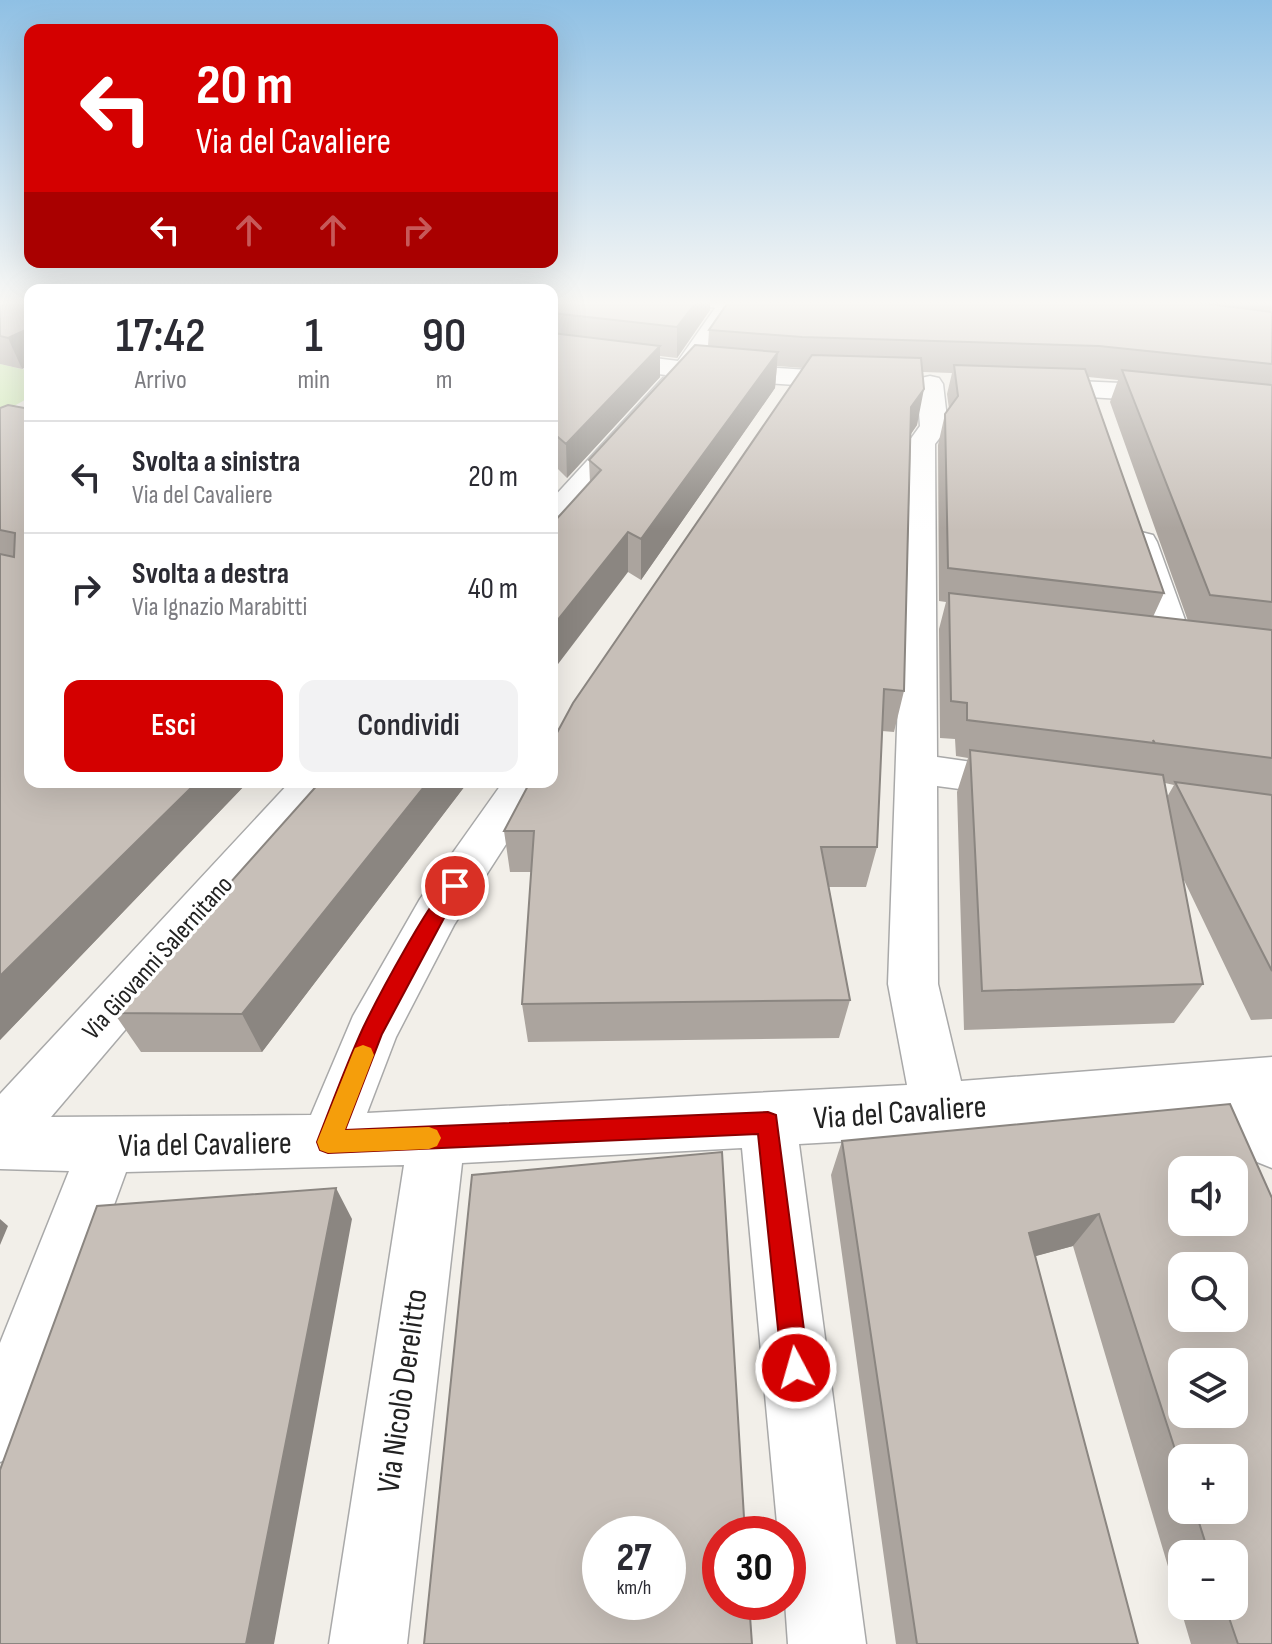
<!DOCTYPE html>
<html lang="it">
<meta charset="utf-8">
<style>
body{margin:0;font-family:"Sofia Sans Condensed",sans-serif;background:#f2f2f3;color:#2b2b33;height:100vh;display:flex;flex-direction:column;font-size:30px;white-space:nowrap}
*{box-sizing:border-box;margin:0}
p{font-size:26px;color:#7c7c81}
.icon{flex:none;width:44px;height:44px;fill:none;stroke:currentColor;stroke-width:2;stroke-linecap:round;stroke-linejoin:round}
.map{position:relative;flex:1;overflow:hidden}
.details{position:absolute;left:24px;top:284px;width:534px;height:504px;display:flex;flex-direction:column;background:#fff;border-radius:16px;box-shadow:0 8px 32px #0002}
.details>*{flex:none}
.banner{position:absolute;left:24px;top:24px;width:534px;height:244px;border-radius:16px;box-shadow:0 8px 32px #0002;background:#d40000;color:#fff;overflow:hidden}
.tools{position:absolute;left:1168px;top:1156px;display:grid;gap:16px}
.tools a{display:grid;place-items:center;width:80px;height:80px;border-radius:16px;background:#fff;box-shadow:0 8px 32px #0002;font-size:40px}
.speed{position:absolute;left:582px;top:1516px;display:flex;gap:16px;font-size:40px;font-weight:700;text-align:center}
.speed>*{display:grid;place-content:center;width:104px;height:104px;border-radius:50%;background:#fff;box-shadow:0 8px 32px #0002;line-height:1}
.speed small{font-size:20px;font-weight:400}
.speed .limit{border:12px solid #d22;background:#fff;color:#111}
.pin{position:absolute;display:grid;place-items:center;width:68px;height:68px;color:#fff;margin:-34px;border:4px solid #fff;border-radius:50%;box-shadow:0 2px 8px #0007}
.me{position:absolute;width:88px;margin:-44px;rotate:354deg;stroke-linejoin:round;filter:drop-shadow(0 0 6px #0008)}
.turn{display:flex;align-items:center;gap:28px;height:168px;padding:0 40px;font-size:36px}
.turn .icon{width:104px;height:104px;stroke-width:2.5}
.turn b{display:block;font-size:56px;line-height:68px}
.lanes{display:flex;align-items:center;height:76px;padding:0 40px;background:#0003;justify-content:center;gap:40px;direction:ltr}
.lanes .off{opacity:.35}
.eta{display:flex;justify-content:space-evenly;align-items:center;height:136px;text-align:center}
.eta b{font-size:48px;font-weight:600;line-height:56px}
.primary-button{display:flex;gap:16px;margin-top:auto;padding:16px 40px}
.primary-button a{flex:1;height:92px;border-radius:16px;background:#d40000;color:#fff;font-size:32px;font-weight:600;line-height:92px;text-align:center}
.primary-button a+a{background:#f2f2f3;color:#2b2b33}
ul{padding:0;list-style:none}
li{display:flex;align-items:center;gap:24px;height:112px;padding:0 40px;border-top:2px solid #e1e1e2}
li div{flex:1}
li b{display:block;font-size:30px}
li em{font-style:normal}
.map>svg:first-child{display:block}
.grass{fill:#cdebb0}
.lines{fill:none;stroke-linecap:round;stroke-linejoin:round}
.minor-casing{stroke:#a9a9a9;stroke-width:3}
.minor{fill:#fff;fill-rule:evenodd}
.wall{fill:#aba49e;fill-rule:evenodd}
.shaded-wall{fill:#8b8681}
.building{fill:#c7bfb8;stroke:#8b8681;stroke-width:2;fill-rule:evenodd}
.route{fill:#d40000;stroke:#8a0000;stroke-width:2}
.slow{fill:#f59e0b}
.labels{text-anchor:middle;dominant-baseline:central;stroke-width:7;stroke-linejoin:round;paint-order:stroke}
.street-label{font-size:26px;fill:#222;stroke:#fff}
.near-street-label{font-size:32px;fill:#222;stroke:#fff}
</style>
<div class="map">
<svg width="1272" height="1644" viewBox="0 0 1272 1644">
<rect width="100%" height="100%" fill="#f2efe9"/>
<path class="grass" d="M0,364L30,371V397L0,414Z"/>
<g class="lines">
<defs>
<path id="minor" d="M702,301H738L741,304L702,363L856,373L865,375L869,381L865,387L856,389L692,378L563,525L552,528V499L666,375L552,361V345L678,361L715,308L705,306Z
M930,376L939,378L943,384L948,427L935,444L937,757L1035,771L1041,782L1035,793L1020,797L937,786L938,984L961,1081L1272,1057V1168L1252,1160L1230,1110L940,1136L799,1144L866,1644H788L785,1602H788V1534H778L742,1148L462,1163L407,1644H329L404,1165L126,1172L24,1452L0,1462V1343L69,1171L0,1169V1094L290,782H336L51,1117L311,1115L353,1016L420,899L503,782H546L454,925L396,1037L367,1113L907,1085L888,984L907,444L920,426L917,384L921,378Z
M1033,379L1121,383L1272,400V416L1121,399L1024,393L1020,387L1024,381Z
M1141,532L1153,535L1157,542L1193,642L1188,650L1175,653L1162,650L1157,642L1125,542L1129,535Z"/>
</defs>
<use href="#minor" class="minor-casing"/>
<use href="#minor" class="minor"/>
</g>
<path class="wall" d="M0,301L22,369L0,364Z
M552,301L710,310L677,358L660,356V377L567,478L554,465L552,467Z
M729,301H1272V1019L1251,1020L1182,876L1203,984L1174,1023L964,1030L957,792L968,758L956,756L955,739L940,738L939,629L946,602L939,601L938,445L945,414L949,409L947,394L952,373L923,372L917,425L911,434L904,691L894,732L882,731L877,847L866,887H829L850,1000L839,1038L528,1042L522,1004L531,872H510L504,831L803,368L777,366L775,388L641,580L628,572L590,483L589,460L708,346L709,330ZM1088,377L1118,380L1110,402L1188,621L1153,617L1164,593ZM1165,783L1174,785L1167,797Z
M0,408L248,782L0,1040Z
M320,782H468L262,1052H141L114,1013Z
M1230,1104L1272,1644H1191L1073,1246L1035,1256L1138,1644H896L831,1175L842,1141ZM1182,1458L1234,1510H1182ZM1182,1554H1234V1606H1182Z"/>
<path class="shaded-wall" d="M697,301H710V310L677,358V327Z
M30,328V365L22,369L8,338Z
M660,346V377L567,478L566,444Z
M778,352L775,388L641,580V539Z
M924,389L917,425L904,444L911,407Z
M552,436L554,465L552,467Z
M628,532V572L552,672V627Z
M197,782H248L0,1040V976Z
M428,782H468L262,1052L242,1014Z
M336,1188L352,1219L274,1644H246Z
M1099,1214L1073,1246L1007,1264L1029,1233Z
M0,1219L8,1226L0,1245Z"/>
<path class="building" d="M0,301H30V328L8,338L0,336Z
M552,301H697L677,327L552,313Z
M729,301H1186L1272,312V364L1099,346L802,337L709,330Z
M552,333L660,346L566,444L552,432Z
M695,345L778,352L641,539L628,532L552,627V524L601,470L589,460Z
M812,355L921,358L924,389L911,407L904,691L884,689L877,847H821L850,1000L522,1004L534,831H504L530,782H552V742L573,703Z
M954,365L1085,369L1164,593L948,568L945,414L958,396Z
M1122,370L1272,385V602L1210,595Z
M8,405L30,409V782H197L0,976V554L14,557L15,533L0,530V408Z
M949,593L1272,630V758L1155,743L1153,740L1154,743L967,720V703L951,701Z
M970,750L1163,775L1203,984L982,991Z
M320,782H428L242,1014L114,1013Z
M1175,782L1272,795V971Z
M1230,1104L1272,1198V1644H1238L1225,1606H1234V1554H1209L1195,1510H1234V1458H1182V1471L1099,1214L1029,1233L1138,1644H917L842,1141ZM1182,1170H1234V1222H1182ZM1182,1266H1234V1318H1182ZM1182,1362H1234V1414H1182Z
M722,1152L745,1534H720V1602H749L752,1644H424L472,1175ZM600,1534H668V1602H600Z
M336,1188L246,1644H0V1470L97,1206Z"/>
<linearGradient id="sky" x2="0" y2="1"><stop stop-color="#8fc0e4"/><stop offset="0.57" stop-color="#f9f8f5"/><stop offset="1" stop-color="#f9f8f5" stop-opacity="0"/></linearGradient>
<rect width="1272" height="531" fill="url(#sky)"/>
<path class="route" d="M455,879L461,881L464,886L444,918L382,1034L345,1130L768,1112L776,1115L809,1368L805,1377L796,1381L786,1377L782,1368L758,1134L328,1153L320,1150L317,1142C332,1104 346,1065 363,1028C374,1005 437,884 455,879Z"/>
<path class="slow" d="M363,1045L371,1048L374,1055L345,1130L429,1127L437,1130L441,1138L437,1146L429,1149L328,1153L320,1150L317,1142L352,1055L355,1048Z"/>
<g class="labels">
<g class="street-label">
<text transform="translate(158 958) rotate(-48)">Via Giovanni Salernitano</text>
</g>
<g class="near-street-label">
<text transform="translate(900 1113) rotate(-4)">Via del Cavaliere</text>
<text transform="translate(205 1145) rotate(-1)">Via del Cavaliere</text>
<text transform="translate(403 1391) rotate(-82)">Via Nicolò Derelitto</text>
</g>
</g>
</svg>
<div class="tools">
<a><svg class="icon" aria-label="sound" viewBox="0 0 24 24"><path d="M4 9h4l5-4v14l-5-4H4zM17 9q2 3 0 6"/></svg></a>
<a><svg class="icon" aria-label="search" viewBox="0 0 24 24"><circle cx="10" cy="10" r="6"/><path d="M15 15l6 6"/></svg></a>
<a><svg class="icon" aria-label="layers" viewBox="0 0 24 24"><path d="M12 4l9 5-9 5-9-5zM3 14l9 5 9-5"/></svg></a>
<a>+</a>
<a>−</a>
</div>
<div class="speed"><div>27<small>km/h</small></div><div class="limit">30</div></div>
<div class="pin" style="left:455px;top:886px;background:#d93025"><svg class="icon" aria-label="arrive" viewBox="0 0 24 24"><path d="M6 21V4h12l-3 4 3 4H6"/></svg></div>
<svg class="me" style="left:796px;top:1368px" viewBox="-20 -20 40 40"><circle r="17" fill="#d40000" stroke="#fff" stroke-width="3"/><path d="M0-11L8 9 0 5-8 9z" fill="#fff"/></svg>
<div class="banner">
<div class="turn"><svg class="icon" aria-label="left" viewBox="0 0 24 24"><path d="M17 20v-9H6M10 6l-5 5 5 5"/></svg><div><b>20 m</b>Via del Cavaliere</div></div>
<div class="lanes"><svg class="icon" aria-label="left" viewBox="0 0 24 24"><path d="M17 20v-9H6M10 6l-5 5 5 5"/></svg><svg class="icon off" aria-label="ahead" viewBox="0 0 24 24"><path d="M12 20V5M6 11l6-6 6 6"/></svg><svg class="icon off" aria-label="ahead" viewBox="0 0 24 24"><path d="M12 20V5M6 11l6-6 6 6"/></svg><svg class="icon off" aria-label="right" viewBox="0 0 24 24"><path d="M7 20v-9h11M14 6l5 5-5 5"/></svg></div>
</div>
<section class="details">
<div class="eta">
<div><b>17:42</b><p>Arrivo</p></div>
<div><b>1</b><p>min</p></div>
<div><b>90</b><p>m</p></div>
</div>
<ul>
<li><svg class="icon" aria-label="left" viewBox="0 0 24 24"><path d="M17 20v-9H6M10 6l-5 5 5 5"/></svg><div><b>Svolta a sinistra</b><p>Via del Cavaliere</p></div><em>20 m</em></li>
<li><svg class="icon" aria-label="right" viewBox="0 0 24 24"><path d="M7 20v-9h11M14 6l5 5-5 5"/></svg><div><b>Svolta a destra</b><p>Via Ignazio Marabitti</p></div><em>40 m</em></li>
</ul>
<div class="primary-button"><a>Esci</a><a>Condividi</a></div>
</section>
</div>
